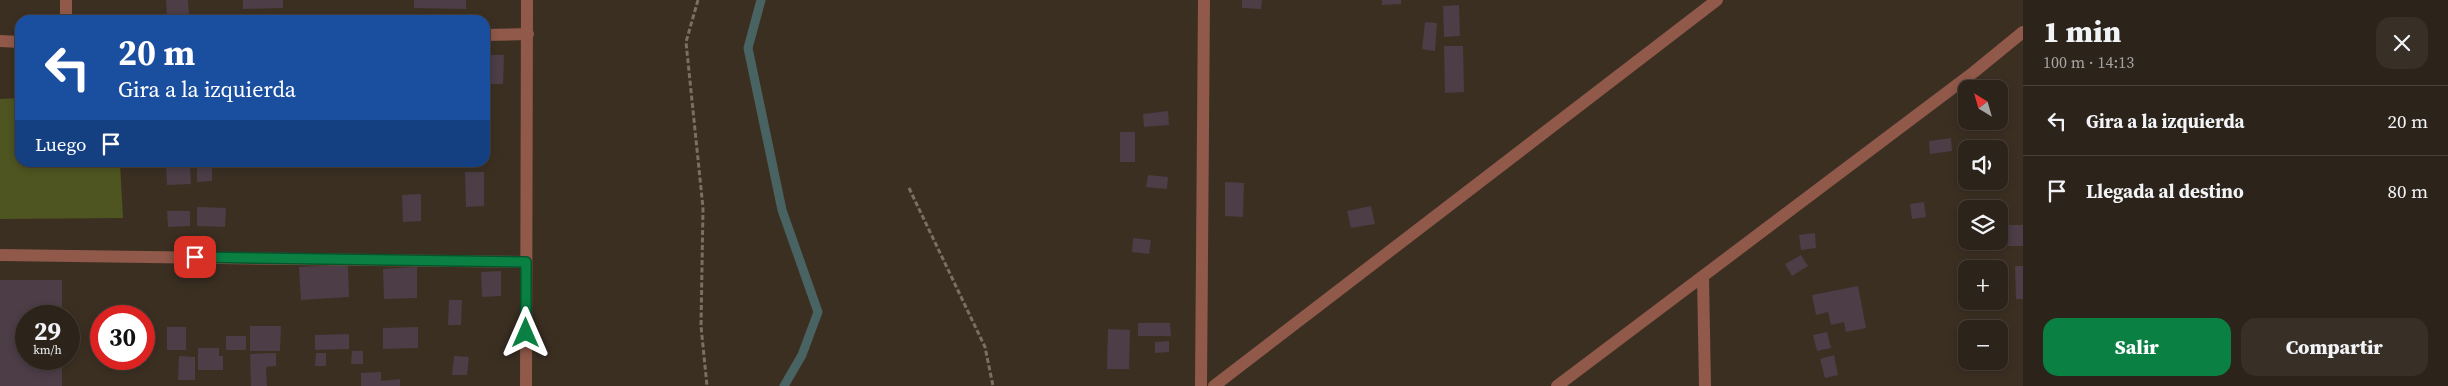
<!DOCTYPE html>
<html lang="es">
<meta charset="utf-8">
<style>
body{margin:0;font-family:"Source Serif 4",serif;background:#382f27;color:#f1f3f6;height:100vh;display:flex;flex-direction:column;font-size:19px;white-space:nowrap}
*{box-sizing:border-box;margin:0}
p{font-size:16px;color:#a6a4a2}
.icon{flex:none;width:28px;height:28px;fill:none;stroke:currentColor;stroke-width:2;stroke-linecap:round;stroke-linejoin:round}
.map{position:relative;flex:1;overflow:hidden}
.drawer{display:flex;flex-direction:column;background:#2c231a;width:425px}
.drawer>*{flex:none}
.hud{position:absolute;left:15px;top:15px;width:475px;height:152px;border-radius:15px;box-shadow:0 2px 8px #0003,0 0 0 1px #484039;background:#1a4fa0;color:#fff;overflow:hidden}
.needle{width:32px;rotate:323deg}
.controls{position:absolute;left:1958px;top:80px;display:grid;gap:10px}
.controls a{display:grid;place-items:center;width:50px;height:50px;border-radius:10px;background:#2c231a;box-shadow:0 2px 8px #0003,0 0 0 1px #484039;font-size:25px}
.speed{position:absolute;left:15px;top:305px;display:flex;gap:10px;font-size:25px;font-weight:700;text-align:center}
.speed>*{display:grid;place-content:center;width:65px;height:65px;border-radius:50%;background:#2c231a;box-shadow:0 2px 8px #0003,0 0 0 1px #484039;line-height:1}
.speed small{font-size:12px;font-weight:400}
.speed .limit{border:8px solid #d22;background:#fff;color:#111}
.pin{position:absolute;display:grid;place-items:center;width:42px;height:42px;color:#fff;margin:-21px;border-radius:10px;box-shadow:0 2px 8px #0006}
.me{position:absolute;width:55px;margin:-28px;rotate:0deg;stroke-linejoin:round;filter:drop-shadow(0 0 4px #0008)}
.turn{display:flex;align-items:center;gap:18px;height:105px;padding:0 20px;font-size:22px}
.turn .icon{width:65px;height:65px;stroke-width:2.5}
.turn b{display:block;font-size:35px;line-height:42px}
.then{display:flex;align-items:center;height:48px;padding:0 20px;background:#0003;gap:10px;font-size:19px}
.round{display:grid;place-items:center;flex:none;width:52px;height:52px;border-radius:15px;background:#382f27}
.headline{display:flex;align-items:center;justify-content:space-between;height:85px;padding:0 20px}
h1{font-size:30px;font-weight:800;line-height:38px}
.primary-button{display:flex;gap:10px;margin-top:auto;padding:10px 20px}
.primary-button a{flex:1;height:58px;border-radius:15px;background:#0b8043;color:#fff;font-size:20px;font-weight:800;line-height:58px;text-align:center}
.primary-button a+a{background:#382f27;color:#f1f3f6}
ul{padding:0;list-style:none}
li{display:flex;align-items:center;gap:15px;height:70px;padding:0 20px;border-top:1px solid #484039}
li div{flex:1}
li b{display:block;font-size:19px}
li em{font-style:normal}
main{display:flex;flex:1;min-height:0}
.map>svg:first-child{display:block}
.green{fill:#4e5521}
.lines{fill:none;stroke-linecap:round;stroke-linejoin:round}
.stream{stroke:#496262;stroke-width:9}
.building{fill:#4c3d47}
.path{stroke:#796f63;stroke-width:3;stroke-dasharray:5 2.5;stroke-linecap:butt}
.minor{stroke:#905949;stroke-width:12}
.route-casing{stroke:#07532c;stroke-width:12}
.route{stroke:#0b8043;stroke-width:9}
</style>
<main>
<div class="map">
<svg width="2023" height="386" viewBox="0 0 2023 386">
<rect width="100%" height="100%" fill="#3b2f22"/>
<path class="green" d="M20,98V162L120,163L123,218L0,219V99Z"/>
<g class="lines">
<path class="stream" d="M761,0L748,48L782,210L818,312L802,355L784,386"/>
</g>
<path class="building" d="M166,0H188L189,16L167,17Z
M243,0H283V8L243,9Z
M414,0H466V9L414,8Z
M1242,0H1262L1261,9L1242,8Z
M1382,0H1401V4L1382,5Z
M1459,5L1460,36L1444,37L1443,6Z
M1425,22L1437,23L1435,51L1422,49Z
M1444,46H1463L1464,92L1445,93Z
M486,55H504L503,84H486Z
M1168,111L1169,125L1144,127L1143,114Z
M1120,132H1135V162H1120Z
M1951,138L1952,151L1930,154L1929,141Z
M252,162H266V168L252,167Z
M212,164V181L197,182V165Z
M166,165H190L191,184L167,185Z
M465,172H484V206L466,207Z
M1148,175L1168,177L1167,189L1146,187Z
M1225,182L1244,183L1243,217L1225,216Z
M421,194V221L403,222L402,195Z
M1924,202L1926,217L1912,219L1910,204Z
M1371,206L1375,224L1351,228L1347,211Z
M197,207L226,208L225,227L197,226Z
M167,211H190V226L168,227Z
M2007,225H2023V246H2008Z
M1815,233L1816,248L1801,250L1799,235Z
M1133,238L1151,240L1149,254L1132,252Z
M1801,255L1808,266L1792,276L1785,264Z
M348,265L349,297L301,300L299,267Z
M2015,266H2023V299H2016Z
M417,267V298L384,299L383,269Z
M501,271V296L482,297L481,272Z
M0,280H62V316H26V359H62V386H0Z
M1858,286L1866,328L1846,332L1844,322L1831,325L1828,312L1816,315L1812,295Z
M449,300H462L461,325H448Z
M1138,323H1170L1171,336H1138Z
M250,326H281L280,351H250Z
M167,327H186V350H167Z
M418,327V348L383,349V328Z
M1108,329L1130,330L1129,369H1107Z
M1827,332L1831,348L1817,351L1813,335Z
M349,334V349L315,350V335Z
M226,336H246V350H226Z
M95,337H101V359L98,360Z
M1169,341V352L1155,353V342Z
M198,348H219V356H223V370H198Z
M352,351H363V364H351Z
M276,353V366L266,367L267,386H251L250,354Z
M316,353H326V366H315Z
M1834,355L1838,375L1825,378L1820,359Z
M179,356L195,357V380H178Z
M454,356L469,357L467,375H452Z
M116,359H136V363L116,365Z
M381,372V381L400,379V386H361V373Z"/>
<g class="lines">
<path class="path" d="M698,0L686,42L703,208L701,326L707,386
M909,188L985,347L993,386"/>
<path class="minor" d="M66,20V0
M485,35L528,34
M0,41L20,42
M0,255L526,262
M1703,277L1705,386
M526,386L527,0
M1201,386L1204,0
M1214,386L1717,0
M1557,386L1974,72L2023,32"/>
</g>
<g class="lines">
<defs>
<path id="route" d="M195,257L526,262V333"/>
</defs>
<use href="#route" class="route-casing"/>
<use href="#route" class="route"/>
</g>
</svg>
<div class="controls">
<a><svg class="needle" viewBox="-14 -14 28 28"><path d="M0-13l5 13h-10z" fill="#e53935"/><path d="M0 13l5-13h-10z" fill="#a6a4a2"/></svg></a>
<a><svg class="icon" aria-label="sound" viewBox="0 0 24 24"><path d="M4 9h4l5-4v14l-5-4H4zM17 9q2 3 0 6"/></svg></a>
<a><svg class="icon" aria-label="layers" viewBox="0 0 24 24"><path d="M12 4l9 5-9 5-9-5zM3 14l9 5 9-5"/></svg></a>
<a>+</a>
<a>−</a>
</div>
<div class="speed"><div>29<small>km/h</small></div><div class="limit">30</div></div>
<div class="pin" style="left:195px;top:257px;background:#d93025"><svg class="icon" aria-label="arrive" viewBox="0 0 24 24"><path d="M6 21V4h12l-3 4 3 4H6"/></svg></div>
<svg class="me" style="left:526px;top:333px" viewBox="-20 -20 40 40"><path d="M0-17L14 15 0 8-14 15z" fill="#0b8043" stroke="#fff" stroke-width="4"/></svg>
<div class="hud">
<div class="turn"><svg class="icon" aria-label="left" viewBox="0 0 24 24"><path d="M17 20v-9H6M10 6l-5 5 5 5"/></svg><div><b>20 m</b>Gira a la izquierda</div></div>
<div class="then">Luego<svg class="icon" aria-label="arrive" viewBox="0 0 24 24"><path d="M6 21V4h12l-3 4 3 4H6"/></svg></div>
</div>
</div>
<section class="drawer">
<div class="headline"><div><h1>1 min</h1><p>100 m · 14:13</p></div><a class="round"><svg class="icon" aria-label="close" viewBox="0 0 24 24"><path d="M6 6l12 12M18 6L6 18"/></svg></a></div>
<ul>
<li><svg class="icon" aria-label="left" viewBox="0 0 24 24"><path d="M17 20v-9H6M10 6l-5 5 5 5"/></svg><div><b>Gira a la izquierda</b></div><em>20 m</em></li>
<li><svg class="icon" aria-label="arrive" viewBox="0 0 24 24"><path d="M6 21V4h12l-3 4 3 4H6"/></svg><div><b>Llegada al destino</b></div><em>80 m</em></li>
</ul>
<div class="primary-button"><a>Salir</a><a>Compartir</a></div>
</section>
</main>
